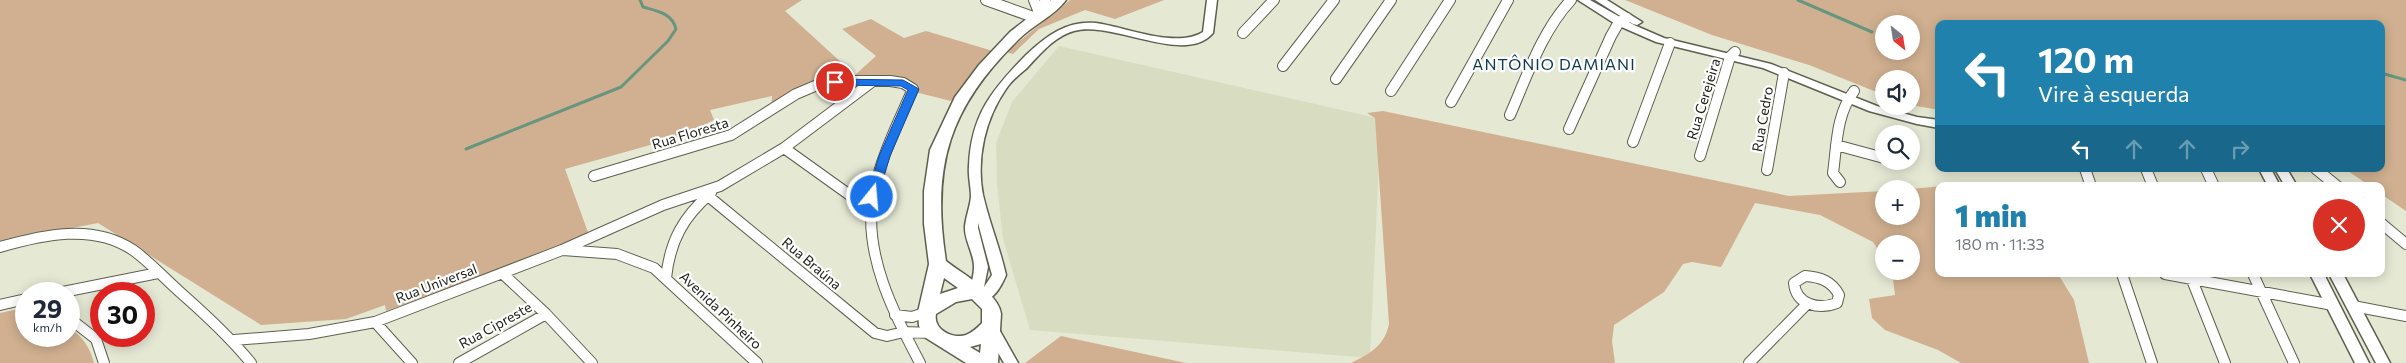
<!DOCTYPE html>
<html lang="pt">
<meta charset="utf-8">
<style>
body{margin:0;font-family:Commissioner,sans-serif;background:#f2f2f3;color:#1f2937;height:100vh;display:flex;flex-direction:column;font-size:19px;white-space:nowrap}
*{box-sizing:border-box;margin:0}
p{font-size:16px;color:#747a83}
.icon{flex:none;width:28px;height:28px;fill:none;stroke:currentColor;stroke-width:2;stroke-linecap:round;stroke-linejoin:round}
.map{position:relative;flex:1;overflow:hidden}
.panel{position:absolute;left:1935px;top:182px;width:450px;height:95px;display:flex;flex-direction:column;background:#fff;border-radius:10px;box-shadow:0 2px 12px #0003}
.panel>*{flex:none}
.top-card{position:absolute;left:1935px;top:20px;width:450px;height:152px;border-radius:10px;box-shadow:0 2px 12px #0003;background:#2081ad;color:#fff;overflow:hidden}
.needle{width:32px;rotate:150deg}
.buttons{position:absolute;left:1875px;top:15px;display:grid;gap:10px}
.buttons a{display:grid;place-items:center;width:45px;height:45px;border-radius:50%;background:#fff;box-shadow:0 2px 12px #0003;font-size:25px}
.speed{position:absolute;left:15px;top:282px;display:flex;gap:10px;font-size:25px;font-weight:700;text-align:center}
.speed>*{display:grid;place-content:center;width:65px;height:65px;border-radius:50%;background:#fff;box-shadow:0 2px 12px #0003;line-height:1}
.speed small{font-size:12px;font-weight:400}
.speed .limit{border:8px solid #d22;background:#fff;color:#111}
.pin{position:absolute;display:grid;place-items:center;width:42px;height:42px;color:#fff;margin:-21px;border:2px solid #fff;border-radius:50%;box-shadow:0 1px 5px #0007}
.me{position:absolute;width:55px;margin:-28px;rotate:17deg;stroke-linejoin:round;filter:drop-shadow(0 0 4px #0008)}
.turn{display:flex;align-items:center;gap:18px;height:105px;padding:0 20px;font-size:22px}
.turn .icon{width:65px;height:65px;stroke-width:2.5}
.turn b{display:block;font-size:35px;line-height:42px}
.lanes{display:flex;align-items:center;height:48px;padding:0 20px;background:#0003;justify-content:center;gap:25px;direction:ltr}
.lanes .off{opacity:.35}
.round{display:grid;place-items:center;flex:none;width:52px;height:52px;border-radius:26px;background:#f2f2f3}
.overview{display:flex;align-items:center;justify-content:space-between;height:85px;padding:0 20px}
h1{font-size:30px;font-weight:800;line-height:38px;color:#2081ad}
.map>svg:first-child{display:block}
.built{fill:#d8ddc1}
.green{fill:#d0b090;fill-rule:evenodd}
.lines{fill:none;stroke-linecap:round;stroke-linejoin:round}
.stream{stroke:#67967e;stroke-width:3}
.minor-casing{stroke:#5e604f;stroke-width:12}
.tertiary-casing{stroke:#5e604f;stroke-width:3}
.trunk-casing{stroke:#5e604f;stroke-width:3}
.minor{stroke:#fff;stroke-width:10}
.tertiary{fill:#fff;fill-rule:evenodd}
.trunk{fill:#fff;fill-rule:evenodd}
.route{fill:#1a73e8;stroke:#114b97}
.labels{text-anchor:middle;dominant-baseline:central;stroke-width:4.5;stroke-linejoin:round;paint-order:stroke}
.street-label{font-size:14px;fill:#22241c;stroke:#fff}
.quarter-label{font-size:16px;letter-spacing:1px;fill:#0c3a4f;stroke:#fff}
</style>
<div class="map">
<svg width="2406" height="363" viewBox="0 0 2406 363">
<rect width="100%" height="100%" fill="#e5e8d3"/>
<path class="built" d="M1059,46L1381,119L1370,358L1030,330L1003,239L997,185L996,143L1012,102Z"/>
<path class="green" d="M0,0H802L785,11L855,75L876,56L842,29L871,19L904,38L926,31L993,51L951,101L871,81L800,90L771,114L772,96L710,110L714,120L682,136L565,169L589,235L386,311L385,305L346,319L261,325L98,223L0,242Z
M1070,0H1164L1115,19L1085,10L1039,29L1013,54L1006,52Z
M1625,0H2406V211L2381,194V186H2370L2345,169H2381V24H1939V110L1911,105V79H1884V95L1809,65L1712,35ZM1884,24H1911V51H1884Z
M1383,111L1789,196L1884,191V216H1911V189L1942,186H1939V274H2058L2074,300L2089,363H1961L1938,350L1885,330L1872,318L1869,299L1895,295L1892,271H1911V244H1884V258L1873,242L1820,215L1755,203L1721,267L1692,262L1683,264L1664,292L1614,325L1612,341L1615,363H1351C1370,354 1385,345 1389,324L1375,118L1367,113Z
M14,310L26,313V336H69V328C83,336 90,348 94,363H0V313Z
M1061,336L1186,363H1025Z"/>
<g class="lines">
<path class="stream" d="M1798,0L1872,32
M2381,73L2406,80
M466,149L621,87L668,41L676,29C672,13 657,11 643,7L640,0"/>
<defs>
<path id="minor" d="M986,0L1036,18
M1034,0L1040,15
M1045,0L1046,10
M1243,33L1274,0
M1283,66L1334,0
M1336,79L1391,0
M1391,91L1450,0
M1451,102L1508,0
M1510,115C1527,76 1542,31 1571,0
M1569,129L1611,36L1619,22L1627,18
M1633,142L1670,43
M1836,145L1884,158
M784,148L872,211
M1700,156L1730,57L1735,52
M1894,161L1901,163
M2085,169L2091,186
M2146,169L2153,186
M2206,169L2214,186
M2316,169L2337,186
M1767,170L1784,73
M594,176L731,135L796,94L815,86L843,81H890L903,83L913,89C898,123 880,159 873,196C863,254 894,314 920,363
M1840,182L1833,173C1837,144 1836,115 1854,91
M708,196L875,333L887,336L904,332L933,333
M2381,223L2406,244
M0,247C42,235 93,223 133,250C150,262 165,279 181,293C206,315 230,337 251,363
M563,250L617,254L654,268L757,363
M502,273L546,314L592,363
M2122,274L2152,363
M2165,274L2333,305
M2253,274L2294,363
M2190,275L2225,363
M1805,276C1820,277 1832,281 1839,295L1837,303C1819,310 1796,305 1794,283Z
M666,278C670,241 683,217 711,193
M53,294L158,273
M0,305L26,299
M2353,306L2406,316
M895,315L912,317L927,312
M69,318L96,339L104,363
M375,322L412,363
M234,340L309,334L375,322L562,250L663,205L720,186L784,148L873,81
M459,363L546,314
M1749,363L1808,303"/>
<path id="tertiary" d="M1207,0H1217L1213,33C1185,66 1112,20 1074,31C1055,36 1040,54 1027,68C1019,75 1011,81 1006,89C985,119 976,159 983,195C989,222 1000,248 1006,275C1002,285 994,299 983,302L971,296L969,293C971,285 974,275 974,267C974,253 964,240 965,226C966,216 970,207 971,197C971,187 968,176 969,166C971,115 992,90 1026,55C1046,36 1067,20 1096,23C1126,27 1176,49 1203,32ZM978,223L992,275L984,287L988,267L978,228Z
M1578,0H1590L1634,25L1664,38L1771,64L1877,106L1917,117L1939,120V128L1917,124L1869,111L1763,68L1656,42L1617,25Z
M1595,0H1607L1642,22L1637,25L1633,24Z
M2259,169H2271L2280,186H2268Z
M2275,169H2287L2297,186H2285Z
M2310,274H2324L2369,363H2355Z
M2329,274H2343L2390,363H2376Z
M991,323L996,324L1018,363H1004L984,328L986,324Z"/>
<path id="trunk" d="M1051,0H1066C1054,16 1033,25 1019,39C949,107 931,166 946,261C962,274 999,293 1001,314L998,363H966L926,338L919,326L918,312L929,264L924,224V191L930,150L955,97L979,65L1010,32ZM944,278L958,288L940,294ZM972,299L982,309V323C978,327 973,332 966,335C953,339 933,330 936,314L956,302ZM981,344L980,353L970,347Z"/>
</defs>
<use href="#minor" class="minor-casing"/>
<use href="#tertiary" class="tertiary-casing"/>
<use href="#trunk" class="trunk-casing"/>
<use href="#minor" class="minor"/>
<use href="#tertiary" class="tertiary"/>
<use href="#trunk" class="trunk"/>
</g>
<path class="route" d="M832,79L903,80L919,89L890,156L877,200L872,201L867,197L879,156L908,90L901,86L835,85L832,84Z"/>
<g class="labels">
<g class="street-label">
<text transform="translate(1703 99) rotate(-73)">Rua Cerejeira</text>
<text transform="translate(1762 119) rotate(-80)">Rua Cedro</text>
<text transform="translate(690 133) rotate(-17)">Rua Floresta</text>
<text transform="translate(812 263) rotate(40)">Rua Braúna</text>
<text transform="translate(436 283) rotate(-21)">Rua Universal</text>
<text transform="translate(721 310) rotate(43)">Avenida Pinheiro</text>
<text transform="translate(495 325) rotate(-29)">Rua Cipreste</text>
</g>
<g class="quarter-label">
<text x="1554" y="63">ANTÔNIO DAMIANI</text>
</g>
</g>
</svg>
<div class="buttons">
<a><svg class="needle" viewBox="-14 -14 28 28"><path d="M0-13l5 13h-10z" fill="#e53935"/><path d="M0 13l5-13h-10z" fill="#747a83"/></svg></a>
<a><svg class="icon" aria-label="sound" viewBox="0 0 24 24"><path d="M4 9h4l5-4v14l-5-4H4zM17 9q2 3 0 6"/></svg></a>
<a><svg class="icon" aria-label="search" viewBox="0 0 24 24"><circle cx="10" cy="10" r="6"/><path d="M15 15l6 6"/></svg></a>
<a>+</a>
<a>−</a>
</div>
<div class="speed"><div>29<small>km/h</small></div><div class="limit">30</div></div>
<div class="pin" style="left:835px;top:82px;background:#d93025"><svg class="icon" aria-label="arrive" viewBox="0 0 24 24"><path d="M6 21V4h12l-3 4 3 4H6"/></svg></div>
<svg class="me" style="left:872px;top:197px" viewBox="-20 -20 40 40"><circle r="17" fill="#1a73e8" stroke="#fff" stroke-width="3"/><path d="M0-11L8 9 0 5-8 9z" fill="#fff"/></svg>
<div class="top-card">
<div class="turn"><svg class="icon" aria-label="left" viewBox="0 0 24 24"><path d="M17 20v-9H6M10 6l-5 5 5 5"/></svg><div><b>120 m</b>Vire à esquerda</div></div>
<div class="lanes"><svg class="icon" aria-label="left" viewBox="0 0 24 24"><path d="M17 20v-9H6M10 6l-5 5 5 5"/></svg><svg class="icon off" aria-label="ahead" viewBox="0 0 24 24"><path d="M12 20V5M6 11l6-6 6 6"/></svg><svg class="icon off" aria-label="ahead" viewBox="0 0 24 24"><path d="M12 20V5M6 11l6-6 6 6"/></svg><svg class="icon off" aria-label="right" viewBox="0 0 24 24"><path d="M7 20v-9h11M14 6l5 5-5 5"/></svg></div>
</div>
<section class="panel">
<div class="overview"><div><h1>1 min</h1><p>180 m · 11:33</p></div><a class="round" style="background:#d93025;color:#fff"><svg class="icon" aria-label="close" viewBox="0 0 24 24"><path d="M6 6l12 12M18 6L6 18"/></svg></a></div>
</section>
</div>
